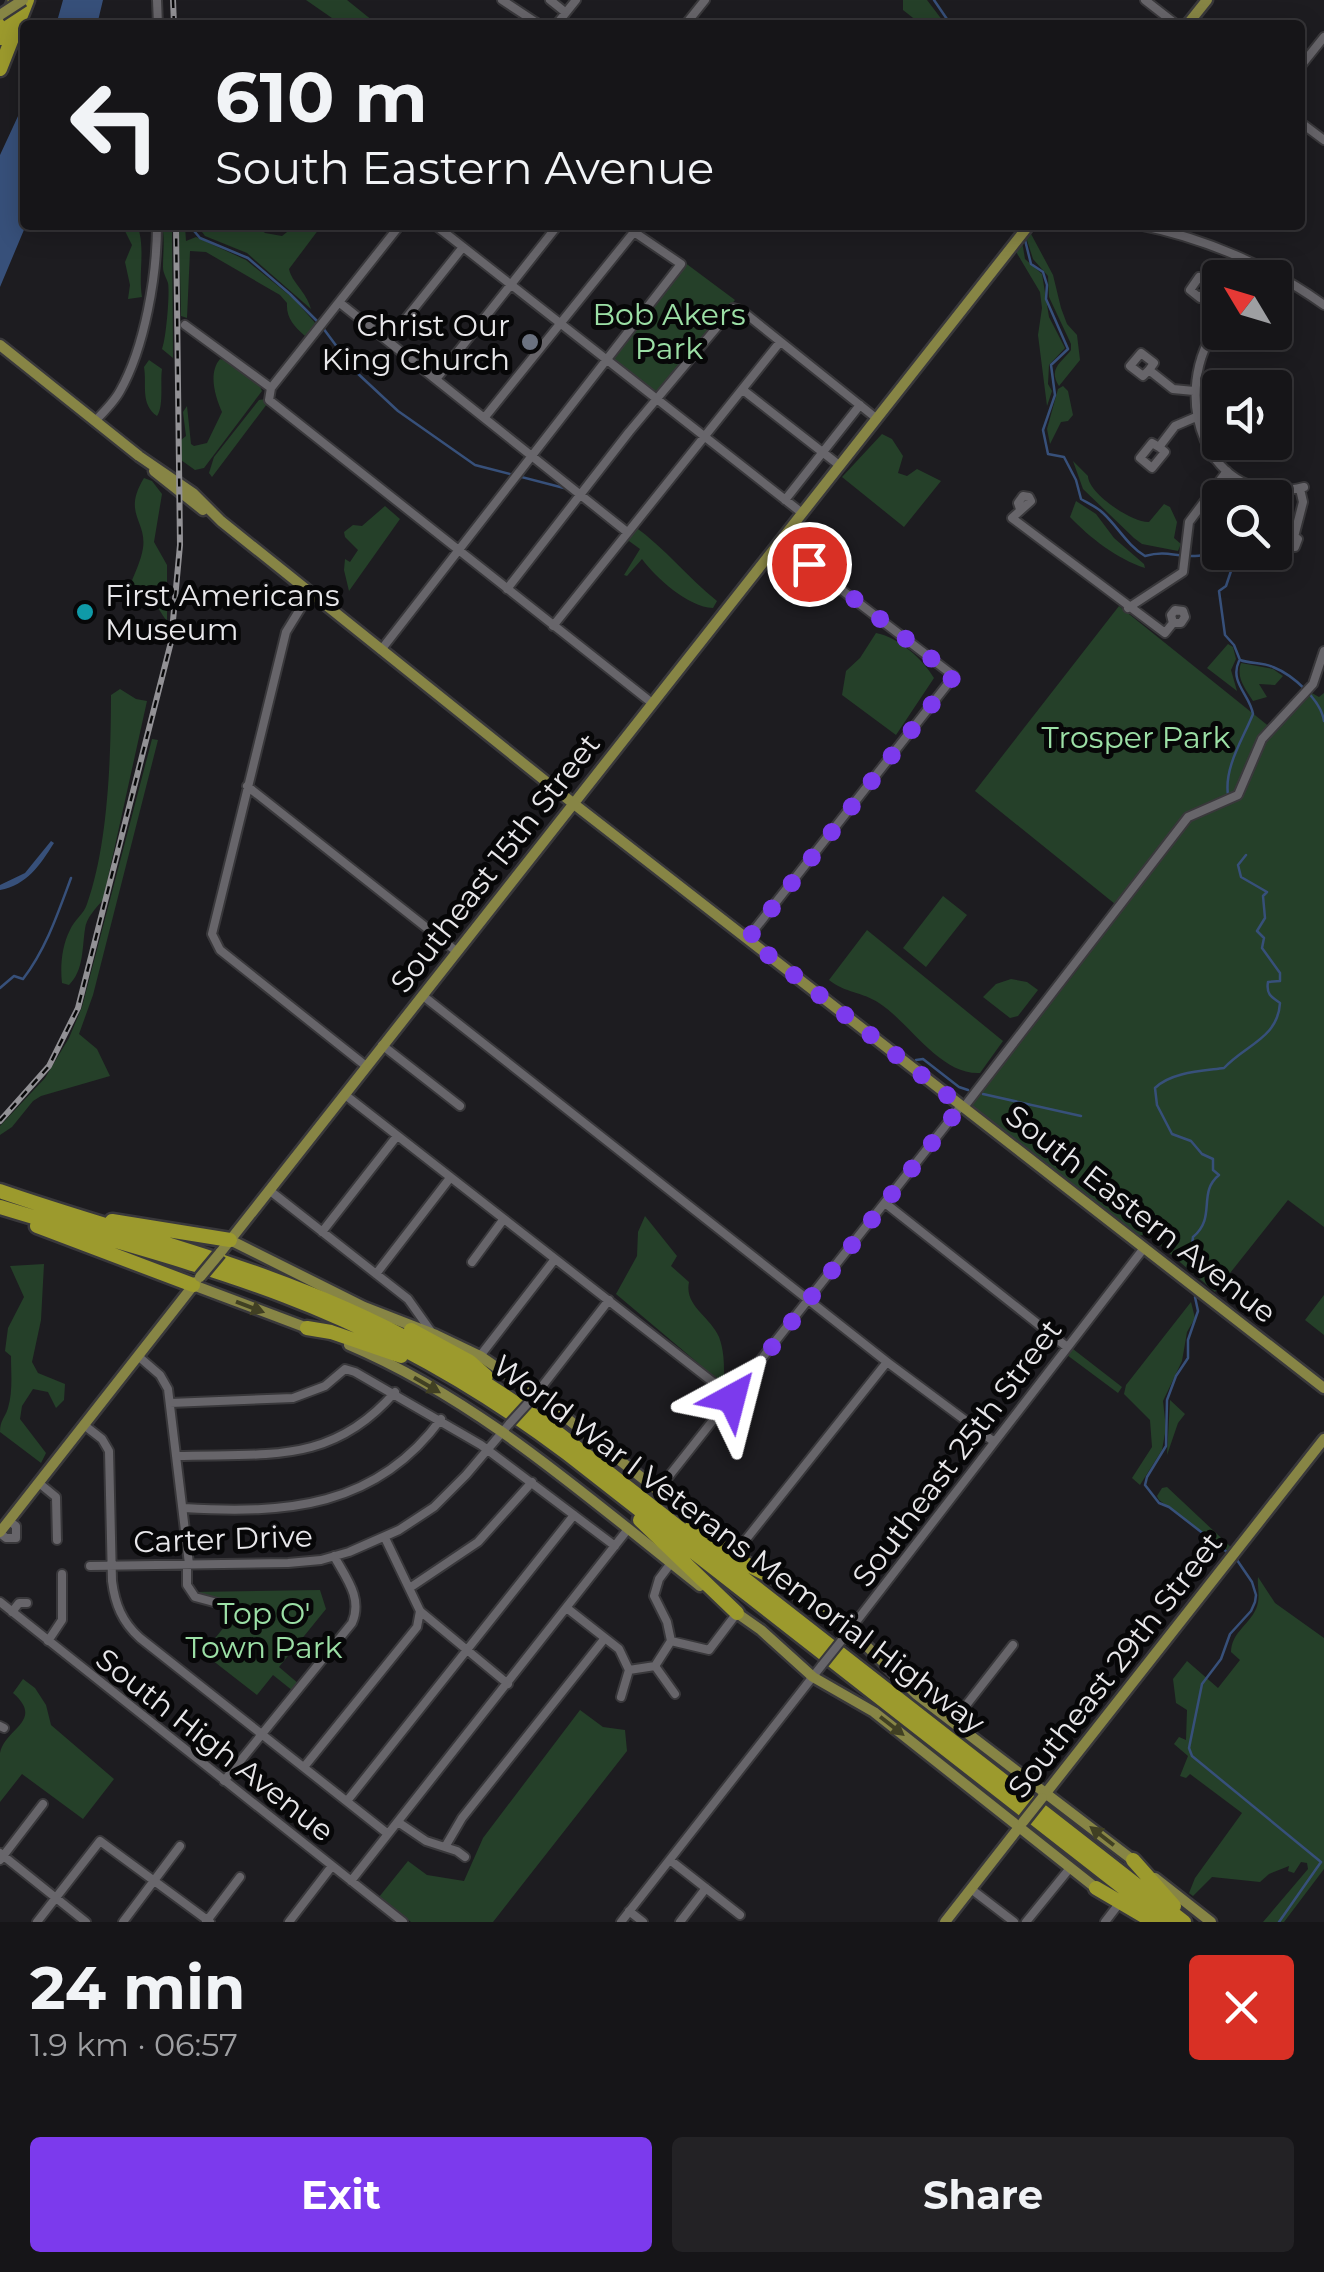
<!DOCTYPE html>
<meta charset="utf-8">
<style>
body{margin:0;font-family:Montserrat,sans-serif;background:#232225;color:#f1f3f6;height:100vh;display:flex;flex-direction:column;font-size:38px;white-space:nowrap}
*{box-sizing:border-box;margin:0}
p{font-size:32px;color:#9e9fa2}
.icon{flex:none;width:55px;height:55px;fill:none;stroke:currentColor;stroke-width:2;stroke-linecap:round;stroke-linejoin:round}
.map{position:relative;height:1922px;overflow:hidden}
.details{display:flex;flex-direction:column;background:#161518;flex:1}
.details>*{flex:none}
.top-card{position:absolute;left:20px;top:20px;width:1285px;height:210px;border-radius:10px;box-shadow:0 5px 25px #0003,0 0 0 2px #353437;background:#161518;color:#f1f3f6;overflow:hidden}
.needle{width:65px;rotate:308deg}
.buttons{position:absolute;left:1202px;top:260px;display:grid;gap:20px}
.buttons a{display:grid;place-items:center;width:90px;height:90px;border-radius:10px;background:#161518;box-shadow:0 5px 25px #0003,0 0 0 2px #353437;font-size:50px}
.pin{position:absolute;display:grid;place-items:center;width:85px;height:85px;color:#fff;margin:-42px;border:5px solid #fff;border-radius:50%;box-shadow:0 2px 10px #0007}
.me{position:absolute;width:110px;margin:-55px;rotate:38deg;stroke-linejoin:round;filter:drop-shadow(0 0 8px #0008)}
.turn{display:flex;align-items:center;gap:35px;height:210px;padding:0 30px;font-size:45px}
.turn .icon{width:130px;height:130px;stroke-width:2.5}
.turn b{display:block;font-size:70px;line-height:85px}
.round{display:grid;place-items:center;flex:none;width:105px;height:105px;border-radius:10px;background:#232225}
.overview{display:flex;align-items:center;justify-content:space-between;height:170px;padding:0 30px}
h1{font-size:60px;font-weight:700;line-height:75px}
.cta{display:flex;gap:20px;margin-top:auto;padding:20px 30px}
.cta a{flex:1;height:115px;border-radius:10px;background:#7c3aed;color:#fff;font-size:40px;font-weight:700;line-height:115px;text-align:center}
.cta a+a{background:#232225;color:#f1f3f6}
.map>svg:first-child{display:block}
.green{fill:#254029}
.water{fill:#37507a}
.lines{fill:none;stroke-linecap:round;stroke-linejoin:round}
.stream{stroke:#37507a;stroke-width:2.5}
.minor-casing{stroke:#39383b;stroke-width:12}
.major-casing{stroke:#39383b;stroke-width:15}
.highway-casing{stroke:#39383b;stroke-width:19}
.minor{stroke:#67656a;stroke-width:8}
.major{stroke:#878545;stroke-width:10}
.highway{stroke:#9c9a2d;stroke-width:14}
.rail-casing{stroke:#929195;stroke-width:6}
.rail{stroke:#070708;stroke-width:2.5;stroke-dasharray:8;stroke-linecap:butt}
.minor-bridge-casing{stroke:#39383b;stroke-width:12;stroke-linecap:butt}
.major-bridge-casing{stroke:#39383b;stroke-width:15;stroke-linecap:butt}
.minor-bridge{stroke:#67656a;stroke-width:8}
.major-bridge{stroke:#878545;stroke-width:10}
.oneway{fill:#414023}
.route{stroke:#7c3aed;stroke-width:18;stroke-dasharray:0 32.4}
.worship-dot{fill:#6b7280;stroke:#070708;stroke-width:4}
.culture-dot{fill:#0f9aa8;stroke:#070708;stroke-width:4}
.labels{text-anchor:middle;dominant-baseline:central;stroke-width:10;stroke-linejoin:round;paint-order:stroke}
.park-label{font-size:30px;fill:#9ce0a6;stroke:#070708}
.poi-label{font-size:30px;fill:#e8e7ea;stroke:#070708;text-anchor:end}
.street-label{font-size:30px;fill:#e8e7ea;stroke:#070708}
</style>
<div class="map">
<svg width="1324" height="1922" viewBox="0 0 1324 1922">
<rect width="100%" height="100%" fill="#1d1c20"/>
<path class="green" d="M306,0H347L378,25H342Z
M903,0H927L946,25H922L903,10Z
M122,225H137C146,247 138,273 142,297L128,299L130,285L125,262L132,245Z
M162,225H172L173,358L162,349C166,340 170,293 168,283C166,277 163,273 163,267C163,252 165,240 162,225Z
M179,225L185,226L186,241L196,237L246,260L294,299L317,325L305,336C294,326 286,318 287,303L280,295L206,252L190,251L187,318L181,316Z
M203,225H255L265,233L282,236L296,225H322L289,269C292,283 306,291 311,309L247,253L205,236L202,232Z
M1030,232L1053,275L1061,308L1067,324L1077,335L1080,360L1059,386C1048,369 1061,363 1071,350V344L1049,297L1048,276L1033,259L1026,237Z
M1022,241L1025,259L1042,274L1049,317L1065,348L1049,365L1048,384L1052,391L1047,406L1038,335L1042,308L1040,292L1015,250Z
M684,262L735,300L655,395L610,358L611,353Z
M220,359C236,362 256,376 262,391L204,468L195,470L181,460V440L186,436L183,412L187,406L191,444L194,446L207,443L222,412C215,396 208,373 220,359Z
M149,360L162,369C160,382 164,406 157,416C140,404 147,385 144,367Z
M1063,386L1068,391L1073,415L1068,421L1061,422L1050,444L1047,429L1058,389Z
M265,399L267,404L212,477L209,473L214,457L259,400Z
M882,434L892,439L903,456L898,473L907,476L917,469L941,481L904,527L842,477Z
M1073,461L1088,476C1088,493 1132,523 1149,522L1164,504L1170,507L1177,522L1174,538L1181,544L1178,551L1142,544L1134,538L1083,489Z
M144,478L152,481L162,494L154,542L167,565V621C155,606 151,587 129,588C134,575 141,561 143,548C147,520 122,514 144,478Z
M1076,501L1096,514L1114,538L1144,564L1145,568C1117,559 1089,537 1070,517Z
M385,506L400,519L349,591L344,570L345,559L350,562L358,550L345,537L344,532L353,525L362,526Z
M634,526C665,548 687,577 717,601L713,608C688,607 656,578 642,559L627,576L624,575L640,549L629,541L612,556Z
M1119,606L1271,728L1235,793L1190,812L1115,904L975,791Z
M876,633C898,637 923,659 934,678L896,735L842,695L846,671L860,658Z
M1228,644L1233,647L1236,659L1231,670L1237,691L1207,668Z
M1241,663L1273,669L1283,676L1275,685L1259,684L1267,697L1253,701C1245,688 1236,678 1241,663Z
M120,689L136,699L147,701L103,900C96,908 86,918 85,929C82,948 84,970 69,985L62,983C60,966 62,945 70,930C74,920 84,914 87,904C108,846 111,757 111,695Z
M1310,692L1319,697L1324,693V1227L1288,1200L1215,1292L1147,1234L1138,1236L973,1109L972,1102L1078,969L1097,940L1191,820L1244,793L1265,739Z
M152,739L158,740L93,995L79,1034L97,1049L110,1076L41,1096L33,1101L12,1127L0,1135V1126L45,1078L69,1038L82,1007Z
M943,896L967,915L926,967L903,948Z
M867,930L1003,1041L980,1073C940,1075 910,1023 879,1003C863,992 845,993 829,980Z
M1011,979L1027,982L1038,990L1018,1016L1010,1018L983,997L996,984Z
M645,1216L677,1256L671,1266L689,1282C684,1306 710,1316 719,1337C725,1353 724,1369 724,1385L616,1294L637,1256L638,1232Z
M44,1264L41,1320L32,1362L38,1373L65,1384L64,1400L56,1408L48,1392L33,1389L22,1406L20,1419L46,1453L41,1463L0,1432C0,1420 5,1418 8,1408C13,1392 11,1372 11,1356L5,1351L8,1328L24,1297L10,1266Z
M1324,1295V1335L1305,1320Z
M1191,1302L1195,1318L1187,1332L1182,1361L1163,1401L1166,1428L1162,1450L1140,1485L1132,1478L1152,1447L1150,1420L1124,1394L1126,1385Z
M1073,1349L1122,1387L1118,1393L1067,1355Z
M1170,1400L1185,1414L1178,1423L1167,1455Z
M1167,1487L1233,1549L1229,1552L1159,1500L1157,1496L1162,1488Z
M1258,1577L1275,1603L1324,1638V1869L1284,1922H1263L1308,1869L1307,1863L1301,1862L1294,1873L1288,1871L1289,1866L1269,1874L1260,1882L1212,1877L1193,1896L1189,1893L1195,1878L1242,1813L1190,1774L1186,1778L1180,1776L1188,1756L1174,1744L1179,1737L1186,1740L1187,1710L1176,1703L1173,1679L1187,1661L1218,1688L1240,1660L1231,1652C1232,1632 1248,1626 1256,1609C1261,1597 1257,1588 1258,1577Z
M320,1590L326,1609L279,1667L299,1684L293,1691L273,1675L257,1695L203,1653L225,1626L238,1600L201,1597L192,1592Z
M23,1679L35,1688L46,1705L51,1725L114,1779L83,1819L22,1774L0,1802C0,1787 0,1768 0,1753C5,1728 45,1721 13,1693Z
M580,1710L603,1727L625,1730L627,1751L493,1922H411L379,1897L408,1861L427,1875L464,1881L483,1838Z"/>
<path class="water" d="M63,0H103L97,25H56Z
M25,101L26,225L0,287V155Z
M51,841L54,843C40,865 27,885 0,890V885L25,873Z"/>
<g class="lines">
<path class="stream" d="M934,0L951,25
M189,225L200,238L248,258L290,294L320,324L355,371L398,411L475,465L564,488
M1013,225L1016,233
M1025,240L1031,264L1043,272L1047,285L1046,299L1068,349L1051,365L1055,395L1043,430L1048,454L1064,457L1076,480L1081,499C1088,503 1097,507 1103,513C1119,528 1127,545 1145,556C1167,550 1175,557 1195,556C1207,555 1214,552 1227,556L1233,565L1226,586L1219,591L1225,635L1234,645L1240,660
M1240,660C1251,664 1263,662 1273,667C1293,675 1321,700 1324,721
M1228,795C1224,767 1243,739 1253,714C1250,695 1229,682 1239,661
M0,988L14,976L23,979C46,949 58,913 71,878
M916,1060L923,1059L959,1087L968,1090
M983,1094L1081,1116
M1198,1276L1192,1245L1193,1237C1217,1217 1197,1193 1219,1175L1213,1170V1159L1202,1154L1191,1141L1172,1134L1157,1105L1155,1088C1171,1072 1202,1071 1224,1068C1245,1045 1278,1038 1280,1003C1271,997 1266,994 1268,982L1280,981V973L1262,948L1264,938L1257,931L1265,918L1263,896L1267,892L1241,877L1238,865L1246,855
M1195,1297L1198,1311L1188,1340V1358L1176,1376L1167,1400L1166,1446L1147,1477L1145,1485L1159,1503L1169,1507L1227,1552
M1237,1560L1252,1582L1256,1595L1255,1602L1251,1611L1230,1634L1221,1659L1202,1684L1189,1748L1192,1756L1321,1862L1279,1922"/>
<defs>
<path id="minor" d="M157,0L158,25
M502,0L540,25
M550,0L565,12
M1145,0L1177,25
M556,25L576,0
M685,25L705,0
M1300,67L1324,37
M1300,122L1324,140
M400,225L271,388L269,400L652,703
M435,225L802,513
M1139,225C1204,238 1270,266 1324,305
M1210,286L1200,298L1190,290L1199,277L1220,294
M340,303L627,532
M1220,323C1166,391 1205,512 1304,487
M185,325L271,388
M1263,332L1261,335L1271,343L1281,329L1275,324
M388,341L463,247
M1149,370L1154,363L1141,353L1130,366L1143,376L1149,370L1173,389L1194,391
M437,378L558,225
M743,390L839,465
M95,421C104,412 114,402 120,391C145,347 157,275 157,225
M1159,447L1152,443L1140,458L1152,468L1165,452L1159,447L1175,426L1196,417
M1214,458L1227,442
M785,500L860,405
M1020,509L1018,503L1023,496L1029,497L1031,501L1012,518L1165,633L1173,623H1181L1185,617L1183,611L1175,610L1171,615L1173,623
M1294,537L1282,536L1279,543L1295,547L1298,539L1294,537L1303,502L1300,489
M507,589L629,432L733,308L741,310L876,418
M310,593L286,632L212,934L220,950L366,1066
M1128,608L1183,572L1189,522L1227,471
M553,626L780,342
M381,650L681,264L634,232L485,417
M247,786L456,951
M747,939L954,676L779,542
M422,995L887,1362L993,1441
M382,1045L460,1106
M344,1094L732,1397
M964,1107L1188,817L1238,795L1262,739L1313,684L1324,651
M269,1190L408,1299L430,1330
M885,1203L1067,1347
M322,1232L397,1136
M472,1262L503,1220
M376,1274L450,1178
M138,1356L160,1375L168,1389L189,1564
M480,1356L555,1259
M533,1398L609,1300
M170,1403L293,1398L325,1386L345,1369L355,1372L481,1445L615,1546
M84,1425L102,1439L109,1451L112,1581C115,1604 122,1622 140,1638L388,1834
M176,1456C266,1453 331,1466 395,1392
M39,1483L56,1497L57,1540
M658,1490L961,1106
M184,1508C286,1514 376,1508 441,1419
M0,1533L6,1538H16V1526L9,1521
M385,1538L420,1611L508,1684
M736,1552L887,1362
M187,1564V1585L195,1597L236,1608
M90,1566L288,1563L321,1560L349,1552L399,1530L434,1507L466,1475L510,1423
M411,1587L478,1542L532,1482
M0,1602L403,1922
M568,1609L619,1649L629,1670
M12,1612L19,1603H27
M842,1640L1144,1248
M48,1641L62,1620V1574
M671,1641L709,1650L737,1613
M655,1666L675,1694
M629,1670L655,1666L671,1641L667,1622L654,1596L659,1579L671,1563
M621,1697L629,1670
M953,1722L1013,1645
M0,1726L4,1728
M304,1767L417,1627L420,1611
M224,1781L352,1623C363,1598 346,1578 334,1556
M347,1801L574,1515
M398,1822L426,1841L457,1851L465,1857
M445,1847L462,1818L605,1638
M0,1853L86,1922
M0,1860L43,1804
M670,1860L740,1915
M351,1881L628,1529
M971,1889L1014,1922
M629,1911L643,1922
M37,1922L100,1841L210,1922
M123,1922L180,1846
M206,1922L240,1877
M289,1922L332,1866
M621,1922L822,1665
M680,1922L706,1888
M1026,1922L1070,1868
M1105,1922L1118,1905"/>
<path id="major" d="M1187,25L1207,0
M0,345L139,456L193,493L221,521L574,804L1324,1388
M154,471L203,510
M230,1240L364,1307L436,1335L480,1356L536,1394L704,1527
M220,1253L1029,225
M193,1285L310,1329
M349,1345C481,1401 589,1499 700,1586
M0,1532L196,1282
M762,1571L850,1630L916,1694L1138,1864
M734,1611L761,1630L813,1677L874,1712L1101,1892
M1042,1798L1324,1439
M1155,1878L1211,1922
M945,1922L1020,1826"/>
<path id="highway" d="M0,38L15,1
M0,69L27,0
M0,1191C115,1231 235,1259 346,1309C418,1341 486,1381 550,1427L1184,1922
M0,1207C94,1236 191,1260 283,1295C386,1334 481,1388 568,1454L1167,1922
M112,1221L230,1240
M37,1226L193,1285
M307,1328L331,1332L401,1356
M411,1330L470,1362L486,1376
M640,1520L737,1613
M692,1526L742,1562L766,1574
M1133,1860L1174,1906
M1096,1888L1154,1922"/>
</defs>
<use href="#minor" class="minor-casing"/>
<use href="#major" class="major-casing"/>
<use href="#highway" class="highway-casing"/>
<use href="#minor" class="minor"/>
<use href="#major" class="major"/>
<use href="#highway" class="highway"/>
<defs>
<path id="rail" d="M173,0L174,25
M0,1121L49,1066L78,1008L171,642L180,545L176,225"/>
</defs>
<use href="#rail" class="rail-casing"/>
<use href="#rail" class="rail"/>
<defs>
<path id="minor-bridge" d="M510,1423L530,1401
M822,1665L842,1640"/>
<path id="major-bridge" d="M0,15L23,0
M200,1277L220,1253
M1023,1822L1042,1798"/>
</defs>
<use href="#minor-bridge" class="minor-bridge-casing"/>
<use href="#major-bridge" class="major-bridge-casing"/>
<use href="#minor-bridge" class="minor-bridge"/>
<use href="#major-bridge" class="major-bridge"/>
</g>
<defs><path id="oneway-solid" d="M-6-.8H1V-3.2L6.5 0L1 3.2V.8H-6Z" transform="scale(2.5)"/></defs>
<g class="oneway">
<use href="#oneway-solid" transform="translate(250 1307) rotate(21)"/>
<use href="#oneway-solid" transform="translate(427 1385) rotate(30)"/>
<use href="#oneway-solid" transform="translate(892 1726) rotate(38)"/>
<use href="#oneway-solid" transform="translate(1102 1836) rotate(-142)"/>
</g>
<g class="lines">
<path class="route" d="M732,1398L961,1106L748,939L954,676L809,564"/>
</g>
<circle class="worship-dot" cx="530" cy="342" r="10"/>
<circle class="culture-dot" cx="85" cy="612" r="10"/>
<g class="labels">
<g class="park-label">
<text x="669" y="314">Bob Akers<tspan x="669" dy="34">Park</tspan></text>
<text x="1136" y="737">Trosper Park</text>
<text x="264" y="1613">Top O'<tspan x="264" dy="34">Town Park</tspan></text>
</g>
<g class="poi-label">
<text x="510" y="325">Christ Our<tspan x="510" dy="34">King Church</tspan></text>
<text x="105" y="595" text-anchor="start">First Americans<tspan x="105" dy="34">Museum</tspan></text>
</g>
<g class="street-label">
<text transform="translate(495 863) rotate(-52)">Southeast 15th Street</text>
<text transform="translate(1141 1214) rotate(38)">South Eastern Avenue</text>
<text transform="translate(957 1453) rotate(-53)">Southeast 25th Street</text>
<text transform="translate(223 1539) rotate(-2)">Carter Drive</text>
<text transform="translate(739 1544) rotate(37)">World War I Veterans Memorial Highway</text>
<text transform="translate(1115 1665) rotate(-52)">Southeast 29th Street</text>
<text transform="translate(215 1745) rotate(38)">South High Avenue</text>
</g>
</g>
</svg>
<div class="buttons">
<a><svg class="needle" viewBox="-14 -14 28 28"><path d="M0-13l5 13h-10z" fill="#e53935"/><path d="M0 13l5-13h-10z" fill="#9e9fa2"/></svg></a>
<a><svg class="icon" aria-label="sound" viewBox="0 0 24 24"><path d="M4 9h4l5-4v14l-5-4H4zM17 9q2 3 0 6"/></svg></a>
<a><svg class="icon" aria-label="search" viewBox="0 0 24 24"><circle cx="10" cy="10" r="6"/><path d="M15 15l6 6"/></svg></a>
</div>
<div class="pin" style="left:809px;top:564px;background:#d93025"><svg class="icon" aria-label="arrive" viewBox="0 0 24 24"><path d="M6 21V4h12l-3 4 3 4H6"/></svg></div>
<svg class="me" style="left:732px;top:1398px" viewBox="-20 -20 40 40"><path d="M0-17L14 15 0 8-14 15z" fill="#7c3aed" stroke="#fff" stroke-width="4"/></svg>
<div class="top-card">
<div class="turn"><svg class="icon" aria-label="left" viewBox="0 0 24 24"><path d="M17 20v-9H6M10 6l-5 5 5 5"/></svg><div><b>610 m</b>South Eastern Avenue</div></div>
</div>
</div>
<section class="details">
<div class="overview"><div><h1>24 min</h1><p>1.9 km · 06:57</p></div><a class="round" style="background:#d93025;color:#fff"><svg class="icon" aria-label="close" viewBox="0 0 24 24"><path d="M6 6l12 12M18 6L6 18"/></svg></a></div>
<div class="cta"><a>Exit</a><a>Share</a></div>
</section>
